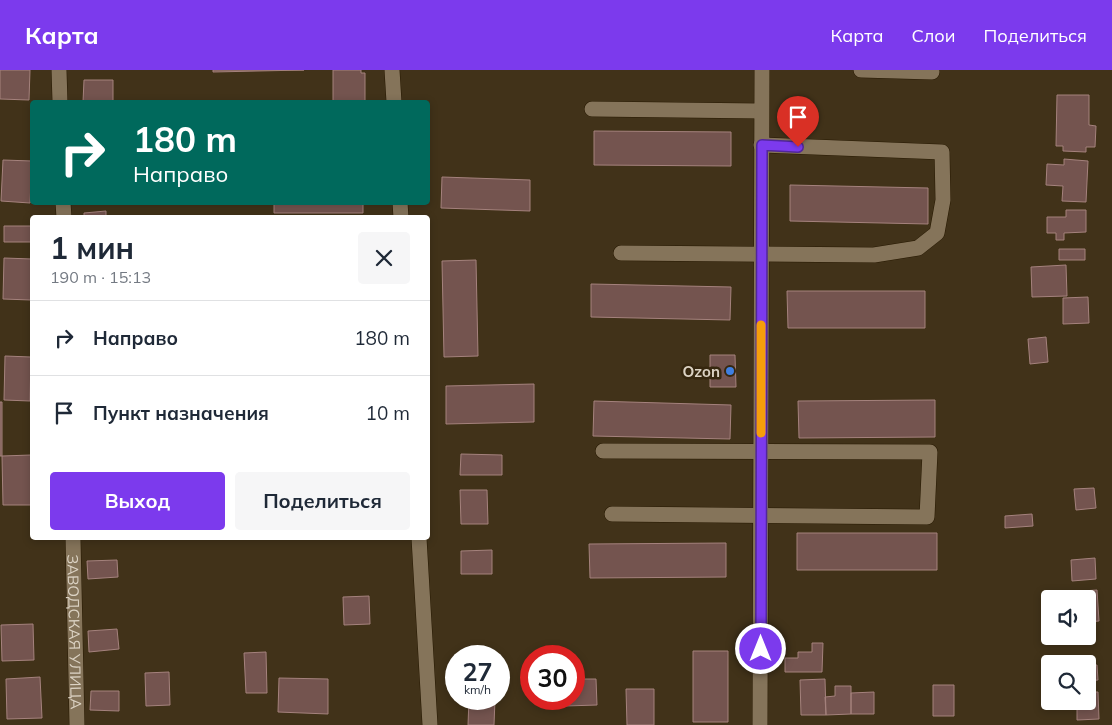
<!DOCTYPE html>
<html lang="ru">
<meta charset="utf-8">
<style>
body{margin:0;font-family:Mulish,sans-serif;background:#f6f6f7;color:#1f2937;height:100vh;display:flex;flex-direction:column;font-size:19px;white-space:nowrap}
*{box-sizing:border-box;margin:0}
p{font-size:16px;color:#747a83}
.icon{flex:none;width:28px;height:28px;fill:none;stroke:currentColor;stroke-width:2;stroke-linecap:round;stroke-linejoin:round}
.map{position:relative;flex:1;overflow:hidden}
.drawer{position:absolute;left:30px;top:145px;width:400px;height:325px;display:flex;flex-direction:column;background:#fff;border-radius:5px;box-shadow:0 2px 8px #0003}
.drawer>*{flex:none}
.hud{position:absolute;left:30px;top:30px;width:400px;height:105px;border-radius:5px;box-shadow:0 2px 8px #0003;background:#00695c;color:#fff;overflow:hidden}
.controls{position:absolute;left:1041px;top:520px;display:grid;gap:10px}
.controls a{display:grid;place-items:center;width:55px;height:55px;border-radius:5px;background:#fff;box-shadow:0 2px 8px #0003;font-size:25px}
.speed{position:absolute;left:445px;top:575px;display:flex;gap:10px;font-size:25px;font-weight:700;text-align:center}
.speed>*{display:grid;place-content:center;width:65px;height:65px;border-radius:50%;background:#fff;box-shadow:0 2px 8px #0003;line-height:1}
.speed small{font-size:12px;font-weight:400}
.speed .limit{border:8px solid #d22;background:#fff;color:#111}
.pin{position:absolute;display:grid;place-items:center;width:42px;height:42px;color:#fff;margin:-51px -21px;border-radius:50% 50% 50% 0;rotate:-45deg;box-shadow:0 0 5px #0007}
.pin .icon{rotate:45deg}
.me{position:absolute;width:55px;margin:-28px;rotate:0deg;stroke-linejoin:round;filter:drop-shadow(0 0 4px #0008)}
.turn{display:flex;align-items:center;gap:18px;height:105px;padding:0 20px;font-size:22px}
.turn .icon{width:65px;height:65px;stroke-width:2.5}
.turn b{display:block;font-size:35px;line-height:42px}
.round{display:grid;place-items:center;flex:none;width:52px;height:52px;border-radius:5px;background:#f6f6f7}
.headline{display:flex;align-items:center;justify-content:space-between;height:85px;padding:0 20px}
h1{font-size:30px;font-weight:700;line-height:38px}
.action{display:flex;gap:10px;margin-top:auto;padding:10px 20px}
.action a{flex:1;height:58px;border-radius:5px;background:#7c3aed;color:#fff;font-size:20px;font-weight:700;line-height:58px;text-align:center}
.action a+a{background:#f6f6f7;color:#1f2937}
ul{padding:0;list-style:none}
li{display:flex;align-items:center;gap:15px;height:75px;padding:0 20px;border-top:1px solid #e0e1e3}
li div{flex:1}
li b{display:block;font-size:19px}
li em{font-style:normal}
header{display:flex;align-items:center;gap:30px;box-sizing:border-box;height:70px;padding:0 25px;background:#7c3aed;color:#fff}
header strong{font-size:24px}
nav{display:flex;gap:28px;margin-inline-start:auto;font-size:18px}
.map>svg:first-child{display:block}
.building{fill:#74544f;stroke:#a5827d}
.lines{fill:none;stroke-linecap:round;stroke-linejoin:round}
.minor-casing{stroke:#271902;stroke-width:16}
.minor{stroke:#85745a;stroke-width:15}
.route-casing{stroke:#51269a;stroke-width:12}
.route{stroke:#7c3aed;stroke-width:9}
.slow{stroke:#f59e0b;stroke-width:9}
.shop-dot{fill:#3f7fe0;stroke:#36270f;stroke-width:2}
.labels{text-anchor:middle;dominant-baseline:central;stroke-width:5;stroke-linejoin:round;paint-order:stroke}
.poi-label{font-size:15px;font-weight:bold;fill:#dcd3c4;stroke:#36270f;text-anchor:end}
.street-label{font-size:15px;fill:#dcd3c4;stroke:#36270f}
</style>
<header>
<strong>Карта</strong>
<nav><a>Карта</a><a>Слои</a><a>Поделиться</a></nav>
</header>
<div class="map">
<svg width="1112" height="655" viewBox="0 0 1112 655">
<rect width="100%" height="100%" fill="#413219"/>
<path class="building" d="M0,0H30L29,30L0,29Z
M213,0H304L213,2Z
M333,0H361V3H365V32H333Z
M84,10H113V32H83Z
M1057,25H1089V55L1096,56L1095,77H1086V82L1063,81V76H1056Z
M594,61L731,62V96L594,95Z
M1064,89L1088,91L1086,132L1062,131L1063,116L1046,115L1047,94L1064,95Z
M3,90L32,91L30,133L1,131Z
M442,107L530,110V141L441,138Z
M790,115L928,118V154L790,151Z
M274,132H363V143H274Z
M1066,140H1086V162L1064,163V170H1056V163H1047V147H1066Z
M106,141V148H84V143Z
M4,156H32V172H4Z
M1059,179H1085V190H1059Z
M4,188L32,189L31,230L3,229Z
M476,190L478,286L444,287L442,191Z
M1066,195L1067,226L1032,227L1031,197Z
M591,214L731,217L730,250L591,247Z
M787,221H925V258H788Z
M1088,227L1089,253L1063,254V228Z
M1046,267L1048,292L1030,294L1028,269Z
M710,285H735L736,317H710Z
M5,286L31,287L30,331L4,330Z
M534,314V352L446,354V316Z
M935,330V367L799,368L798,331Z
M594,331L731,335L730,369L593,366Z
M0,332H2V386H0Z
M461,384L502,385V405H460Z
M31,385V435H3L2,386Z
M1094,418L1096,438L1076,440L1074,419Z
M460,420H487L488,454H461Z
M1032,444L1033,456L1005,458V446Z
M797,463H937V500H797Z
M726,473V507L590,508L589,474Z
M492,480V504H461V481Z
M1095,488L1096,509L1072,511L1071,490Z
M117,490L118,507L88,509L87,491Z
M1097,520L1099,551L1088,552V529H1068L1067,522Z
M1047,522H1067L1068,529H1050V547H1048Z
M369,526L370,554L344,555L343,527Z
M33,554L34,590L2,591L1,555Z
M117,559L119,579L89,582L88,561Z
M812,573H823L822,602H785V588H798V582H812Z
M693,581H728V652H693Z
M266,582L267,623H246L244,583Z
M1088,595H1097L1098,610L1088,611Z
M169,602L170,635L146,636L145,603Z
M40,607L42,648L7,649L6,609Z
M279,608L328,609V644L278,642Z
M574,609H596L597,635L565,636V629H574Z
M825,609L826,645H801L800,610Z
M933,615H954V646H933Z
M835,616H851V644L826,645L825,627L835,626Z
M626,619H654V655H627Z
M91,621H119V641L90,640Z
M874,622V644H851V623Z
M1088,622H1098L1099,649L1077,650V631H1088Z
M469,629H495L494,655H468Z"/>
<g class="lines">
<defs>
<g id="minor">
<path d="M59,0L60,32"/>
<path d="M392,0L394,32"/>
<path d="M861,0L932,2"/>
<path d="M592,39L761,41"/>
<path d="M63,132L64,148"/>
<path d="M400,132L401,148"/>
<path d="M621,183L874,185L918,178L937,163L943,130L942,82L761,75"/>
<path d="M603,381L930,382L927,447L612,444"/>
<path id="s1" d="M73,468L77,655"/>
<path d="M419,468L430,655"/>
<path d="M760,655L762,0"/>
</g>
</defs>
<use href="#minor" class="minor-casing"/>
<use href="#minor" class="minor"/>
</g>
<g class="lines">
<defs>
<path id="route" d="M761,579L762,75L798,77"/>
</defs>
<use href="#route" class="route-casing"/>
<use href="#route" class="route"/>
<path class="slow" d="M761,363V255"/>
</g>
<circle class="shop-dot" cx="730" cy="301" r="5"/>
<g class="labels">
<g class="poi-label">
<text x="720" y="301">Ozon</text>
</g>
<g class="street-label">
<text stroke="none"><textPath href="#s1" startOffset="94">ЗАВОДСКАЯ УЛИЦА</textPath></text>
</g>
</g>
</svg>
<div class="controls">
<a><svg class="icon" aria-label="sound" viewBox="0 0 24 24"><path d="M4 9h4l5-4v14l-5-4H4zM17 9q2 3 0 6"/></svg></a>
<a><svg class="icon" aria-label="search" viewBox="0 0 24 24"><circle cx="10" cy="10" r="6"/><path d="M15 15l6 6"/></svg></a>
</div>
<div class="speed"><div>27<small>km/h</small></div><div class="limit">30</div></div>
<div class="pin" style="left:798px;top:77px;background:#d93025"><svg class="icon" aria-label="arrive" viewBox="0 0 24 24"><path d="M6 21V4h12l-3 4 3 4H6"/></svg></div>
<svg class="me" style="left:761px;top:579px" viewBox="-20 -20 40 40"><circle r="17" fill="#7c3aed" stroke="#fff" stroke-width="3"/><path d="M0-11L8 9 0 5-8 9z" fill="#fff"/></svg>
<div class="hud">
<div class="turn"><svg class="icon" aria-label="right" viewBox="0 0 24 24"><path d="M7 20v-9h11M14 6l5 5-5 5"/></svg><div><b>180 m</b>Направо</div></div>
</div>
<section class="drawer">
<div class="headline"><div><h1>1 мин</h1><p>190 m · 15:13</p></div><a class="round"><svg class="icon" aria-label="close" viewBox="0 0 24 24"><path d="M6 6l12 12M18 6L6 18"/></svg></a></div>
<ul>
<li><svg class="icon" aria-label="right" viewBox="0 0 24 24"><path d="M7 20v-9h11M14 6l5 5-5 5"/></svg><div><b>Направо</b></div><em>180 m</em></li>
<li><svg class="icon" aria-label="arrive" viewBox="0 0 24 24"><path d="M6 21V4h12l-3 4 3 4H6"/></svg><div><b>Пункт назначения</b></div><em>10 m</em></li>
</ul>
<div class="action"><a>Выход</a><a>Поделиться</a></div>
</section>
</div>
